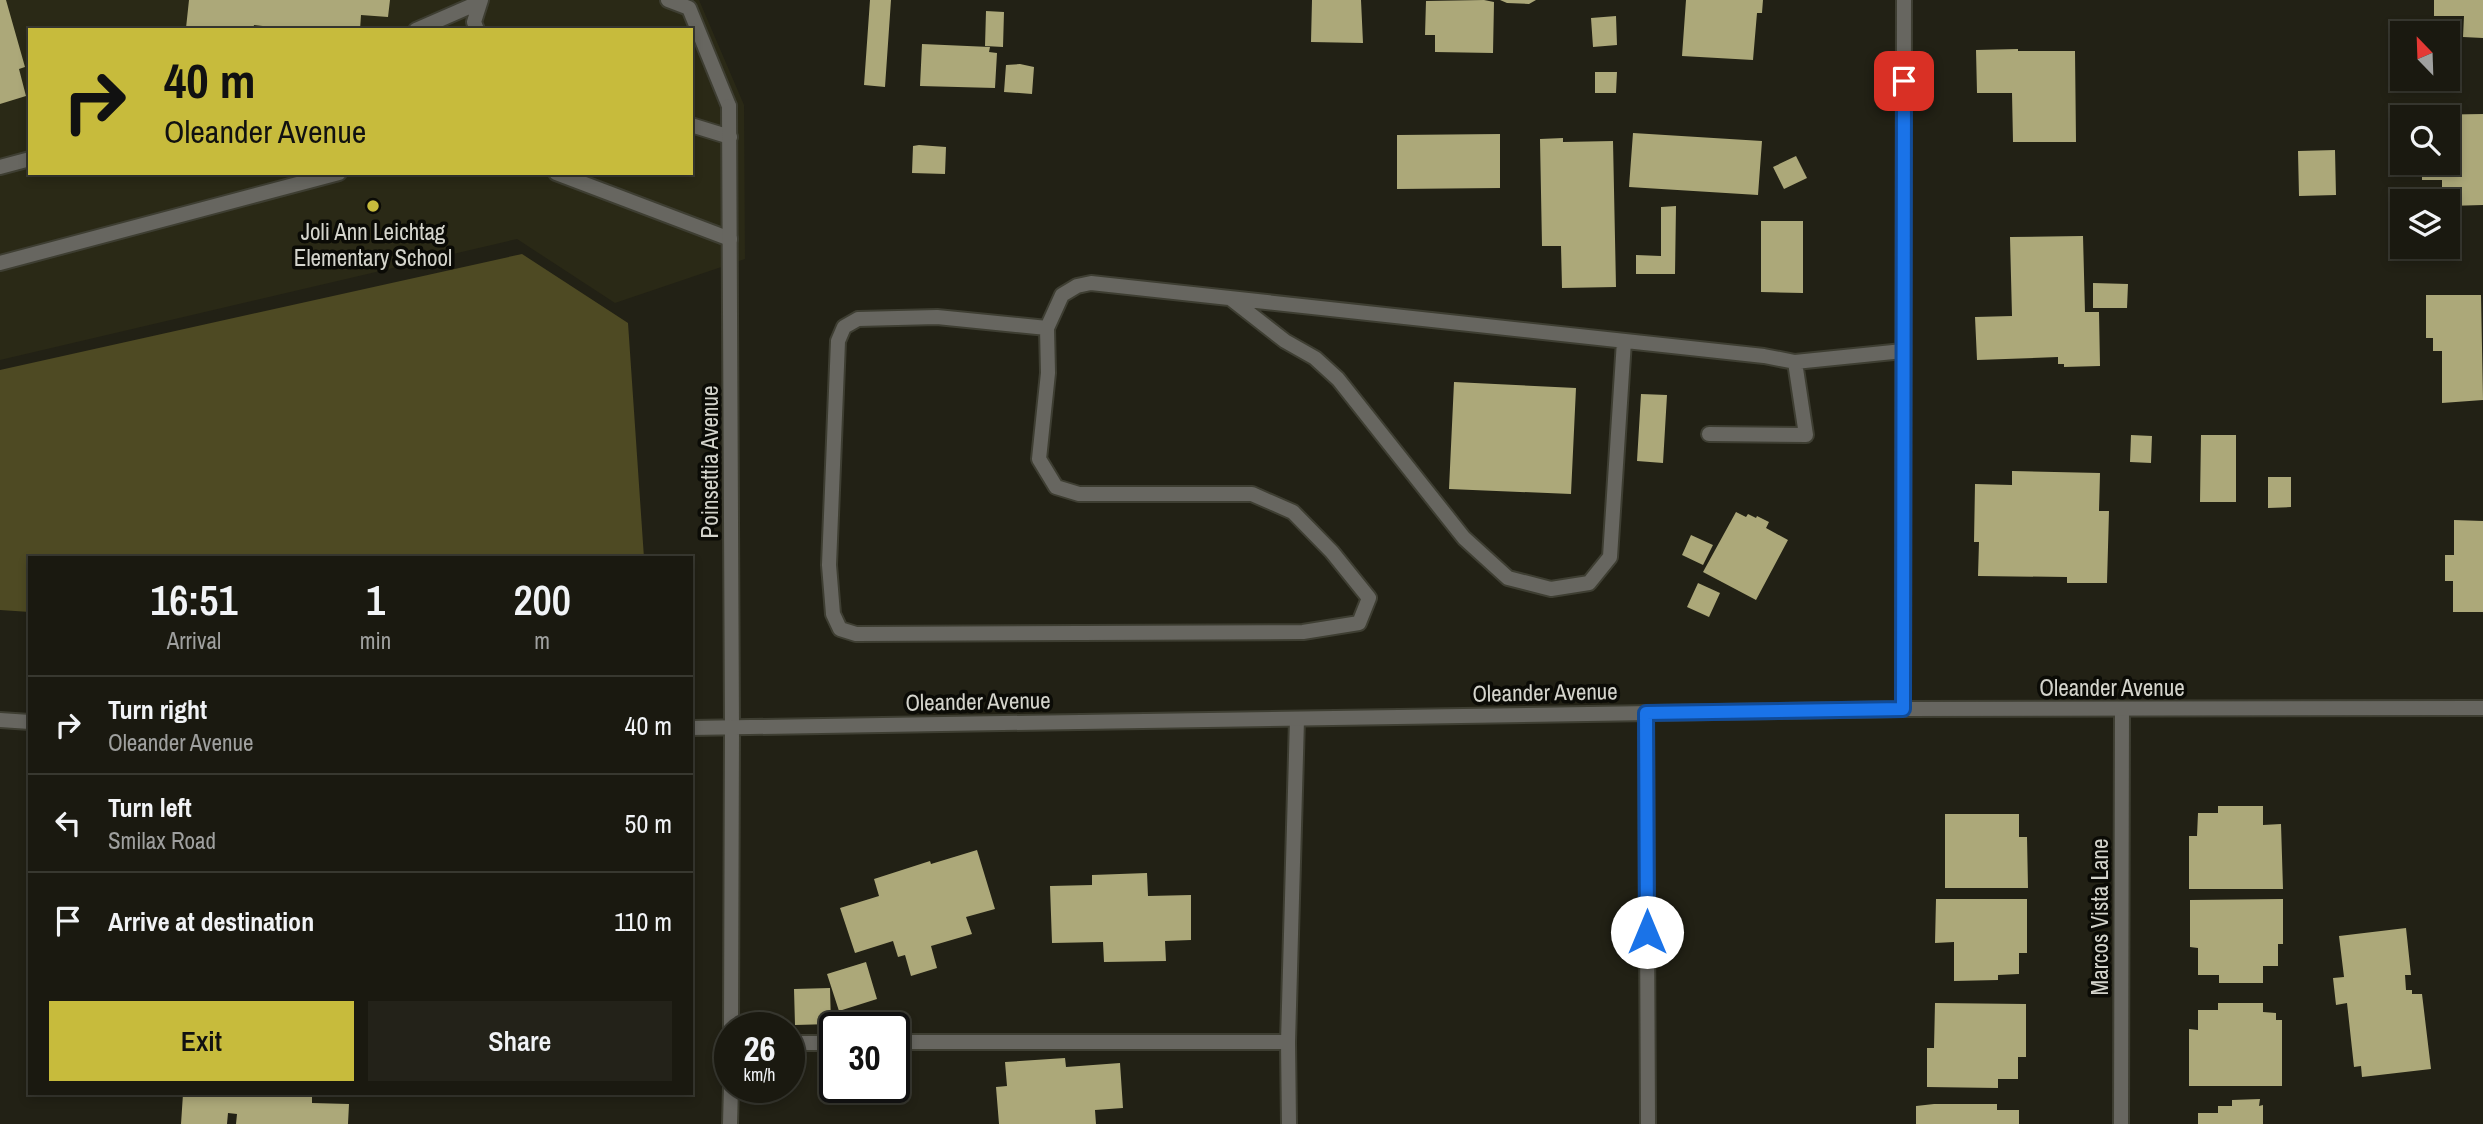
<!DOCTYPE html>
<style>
body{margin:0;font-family:"Archivo Narrow",sans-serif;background:#232219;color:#f1f3f6;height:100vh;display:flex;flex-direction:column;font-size:26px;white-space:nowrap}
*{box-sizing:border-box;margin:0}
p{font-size:23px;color:#9fa09f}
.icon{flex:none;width:38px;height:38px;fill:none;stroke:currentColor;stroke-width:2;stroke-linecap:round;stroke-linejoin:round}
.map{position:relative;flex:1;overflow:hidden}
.details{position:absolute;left:28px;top:556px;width:665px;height:539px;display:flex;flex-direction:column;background:#1a1910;border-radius:0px;box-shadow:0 4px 10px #0003,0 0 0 2px #383830}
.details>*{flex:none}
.banner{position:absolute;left:28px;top:28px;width:665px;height:147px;border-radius:0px;box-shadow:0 4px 10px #0003,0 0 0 2px #383830;background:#c7bb3c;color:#111;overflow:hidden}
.needle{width:46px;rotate:337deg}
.tools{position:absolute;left:2390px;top:21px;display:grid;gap:14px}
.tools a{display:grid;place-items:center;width:70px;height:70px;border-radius:0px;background:#1a1910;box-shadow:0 4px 10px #0003,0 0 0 2px #383830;font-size:35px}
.speed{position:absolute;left:714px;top:1012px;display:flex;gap:14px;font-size:35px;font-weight:700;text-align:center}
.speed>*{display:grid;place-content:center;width:91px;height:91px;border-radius:50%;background:#1a1910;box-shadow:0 4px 10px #0003,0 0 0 2px #383830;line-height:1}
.speed small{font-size:18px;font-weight:400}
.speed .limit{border:4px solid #111;border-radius:10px;background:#fff;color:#111}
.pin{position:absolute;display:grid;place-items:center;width:60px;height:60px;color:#fff;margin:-30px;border-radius:14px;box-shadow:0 4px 10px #0006}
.me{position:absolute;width:77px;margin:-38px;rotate:0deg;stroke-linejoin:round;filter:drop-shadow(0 0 5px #0008)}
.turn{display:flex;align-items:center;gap:24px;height:147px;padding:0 21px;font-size:32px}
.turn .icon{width:91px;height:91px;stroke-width:2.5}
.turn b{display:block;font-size:49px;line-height:60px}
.eta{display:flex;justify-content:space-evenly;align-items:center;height:119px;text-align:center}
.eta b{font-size:42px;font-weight:600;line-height:49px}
.primary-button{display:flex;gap:14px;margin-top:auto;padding:14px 21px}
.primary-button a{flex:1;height:80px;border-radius:0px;background:#c7bb3c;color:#111;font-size:28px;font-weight:600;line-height:80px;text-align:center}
.primary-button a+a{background:#232219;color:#f1f3f6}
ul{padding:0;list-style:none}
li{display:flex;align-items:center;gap:21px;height:98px;padding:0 21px;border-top:2px solid #383830}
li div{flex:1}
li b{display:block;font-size:26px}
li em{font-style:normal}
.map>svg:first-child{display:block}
.built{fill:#2a2916;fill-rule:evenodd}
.green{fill:#4e4a23}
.building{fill:#aca879}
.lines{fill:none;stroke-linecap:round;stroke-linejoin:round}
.service-casing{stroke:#3e3e32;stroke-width:18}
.minor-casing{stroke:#3e3e32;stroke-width:18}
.tertiary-casing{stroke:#3e3e32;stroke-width:18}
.service{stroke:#676660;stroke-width:14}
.minor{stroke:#676660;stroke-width:14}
.tertiary{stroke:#676660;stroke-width:14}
.route-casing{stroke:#114b97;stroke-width:18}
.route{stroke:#1a73e8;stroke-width:12}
.poi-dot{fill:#c7bb3c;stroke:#0b0b06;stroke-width:2.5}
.labels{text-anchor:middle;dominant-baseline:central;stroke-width:7;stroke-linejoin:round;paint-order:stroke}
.poi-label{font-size:23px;fill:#d4d4cc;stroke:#0b0b06}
.street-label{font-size:23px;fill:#d4d4cc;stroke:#0b0b06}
</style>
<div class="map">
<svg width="2483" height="1124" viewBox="0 0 2483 1124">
<rect width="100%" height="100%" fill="#222115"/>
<path class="built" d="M0,0H699L744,105L745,259L615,303L517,239L0,360ZM30,30H691V173H30Z"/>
<path class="green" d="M522,254L628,323L644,558H30V612L0,610V370Z"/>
<path class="building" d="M0,0H6L25,67L19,69L26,96L0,104Z
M189,0H390L388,17L361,15L360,30H297L254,25L253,30L186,28Z
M870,0H891L885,87L864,85Z
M1312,0H1361L1363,43L1311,42Z
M1484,0L1494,2L1493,53L1435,52V35H1425L1426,1Z
M1500,0H1536L1529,4L1507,3Z
M1686,0H1763L1762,13H1757L1753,60L1682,56Z
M2434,0H2483V38L2463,37L2464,16H2434Z
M986,11L1004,12L1003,47L985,46Z
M1616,16L1617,45L1593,47L1591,18Z
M922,44L990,47L989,52L997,53L995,88L920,86Z
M2018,49V51H2075L2076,142H2013L2012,93H1977L1976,50Z
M1020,64L1034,67L1032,94L1004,92L1006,65Z
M1595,72H1617L1616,93H1595Z
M2483,114V205L2448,206V201H2442V180H2422V163H2448V117H2422V115Z
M1633,133L1762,141L1758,195L1629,187Z
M1500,134V188L1397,189V135Z
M1563,138V142L1613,141L1616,287L1562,288L1561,246H1542L1540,139Z
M919,145L946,147L945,174L912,173L913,146Z
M2335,150L2336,195L2299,196L2298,151Z
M1796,156L1807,178L1784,189L1773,167Z
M1676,206L1675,274H1636V255L1661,256V207Z
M1761,221H1803V293L1761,292Z
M2083,236L2085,312H2099L2100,366L2064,367V364H2058V357L1977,360L1975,317L2012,316L2010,237Z
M2093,283L2128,284L2127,308H2093Z
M2426,295H2481L2483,400L2442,403V351H2433V338H2426Z
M1454,382L1576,388L1571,494L1449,489Z
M1641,394L1667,395L1663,463L1637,461Z
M2131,435L2152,436L2151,463L2130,462Z
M2201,435H2236V502H2200Z
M2012,471L2100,473L2099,511H2109L2107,583H2067V577L1978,576L1979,542H1974L1975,484L2012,485Z
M2268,477H2291V507L2268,508Z
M1736,512L1746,517L1748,514L1756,518L1757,516L1769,522L1766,528L1788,540L1756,600L1703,572Z
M2454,520L2483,521V612H2453V581H2445V555H2454Z
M1691,535L1713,545L1703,565L1682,555Z
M1698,583L1720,593L1709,617L1687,607Z
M2218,806H2263V825L2281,824L2283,889H2189V836H2197L2198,813H2218Z
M1945,814H2019V837H2027L2028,888H1945Z
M977,850L995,909L966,917L972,934L931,946L937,968L911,976L905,955L898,957L893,941L855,953L840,908L879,896L874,879L930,861L931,864Z
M1147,873L1148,896L1191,895V940L1165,941L1166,961L1104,962L1103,942L1052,943L1050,886L1092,885V875Z
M1936,899H2027V953H2019V974L1998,975V980L1954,981V942L1935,943Z
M2283,899V944H2278V966H2263V983H2219V975H2198V948L2190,947V900Z
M2406,928L2411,975H2405L2406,990H2412V994H2422L2431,1069L2362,1077L2361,1066L2354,1067L2347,1003L2336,1005L2333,978L2344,977L2339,936Z
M866,962L877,999L839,1011L827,974Z
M830,988L831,1024L795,1025L794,989Z
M1935,1003L2026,1004V1057H2018V1079H1998V1088L1927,1087V1048H1934Z
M2218,1003H2263V1012L2276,1013V1020H2282V1086H2189V1029L2198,1030V1010H2218Z
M1065,1058L1066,1067L1120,1063L1123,1108L1095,1110L1096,1124H999L996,1087L1007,1086L1005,1062Z
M183,1094H290L289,1096L312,1097V1103L349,1104L348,1124H236L237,1114L228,1113L227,1124H181Z
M2260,1099L2259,1106L2263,1105V1124H2198V1113H2218V1106H2232V1100Z
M1934,1104H1997V1110H2019V1124H1916V1106Z"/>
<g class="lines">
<defs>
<path id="service" d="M668,0L689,8L729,106
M416,30L480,2
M477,30L474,22L481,0
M691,125L730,137
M0,167L30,159
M556,173L730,239
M0,263L339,173
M1230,298L1285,341L1315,358L1338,379L1464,538L1508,578L1551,589L1589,583L1610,557L1624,341
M1047,328L937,317L858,319L844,327L838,341L829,565L833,614L840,629L856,634L1303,632L1359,623L1369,598L1332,552L1293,512L1252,494H1079L1056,487L1039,459L1048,373L1047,328L1062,295L1077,286L1091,283L1764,356L1795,362
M1709,434L1806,435L1795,362L1903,351
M894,1042H1288L1297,719
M1288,1042L1289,1124
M789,1043H835"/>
<path id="minor" d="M729,106L732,728
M1646,713L1648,1124
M2121,1124L2122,710"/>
<path id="tertiary" d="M1903,709L1904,0
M0,720L30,722
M691,728L1903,709L2483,708
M731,1027L732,728
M730,1124L731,1087"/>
</defs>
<use href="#service" class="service-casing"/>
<use href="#minor" class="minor-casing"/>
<use href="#tertiary" class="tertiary-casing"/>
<use href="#service" class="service"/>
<use href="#minor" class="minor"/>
<use href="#tertiary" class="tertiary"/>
</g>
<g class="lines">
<defs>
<path id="route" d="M1647,932L1646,713L1903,709L1904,81"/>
</defs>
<use href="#route" class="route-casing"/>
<use href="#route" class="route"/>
</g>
<circle class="poi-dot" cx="373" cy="206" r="7"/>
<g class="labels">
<g class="poi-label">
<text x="373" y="231">Joli Ann Leichtag<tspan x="373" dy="26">Elementary School</tspan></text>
</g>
<g class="street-label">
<text transform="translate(709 462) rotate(-90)">Poinsettia Avenue</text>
<text x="2112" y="687">Oleander Avenue</text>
<text transform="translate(1545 692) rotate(-1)">Oleander Avenue</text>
<text transform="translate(978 701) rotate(-1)">Oleander Avenue</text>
<text transform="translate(2099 917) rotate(-90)">Marcos Vista Lane</text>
</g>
</g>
</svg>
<div class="tools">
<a><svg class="needle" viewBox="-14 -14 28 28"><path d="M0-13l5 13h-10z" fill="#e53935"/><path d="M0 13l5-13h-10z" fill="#9fa09f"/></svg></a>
<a><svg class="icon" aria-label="search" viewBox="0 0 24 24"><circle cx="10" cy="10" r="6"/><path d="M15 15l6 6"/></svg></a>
<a><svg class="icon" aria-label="layers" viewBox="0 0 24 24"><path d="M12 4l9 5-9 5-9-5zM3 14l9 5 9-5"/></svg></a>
</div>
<div class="speed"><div>26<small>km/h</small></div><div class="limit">30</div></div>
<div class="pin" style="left:1904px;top:81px;background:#d93025"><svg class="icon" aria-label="arrive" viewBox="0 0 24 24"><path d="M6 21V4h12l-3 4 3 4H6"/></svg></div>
<svg class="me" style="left:1647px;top:932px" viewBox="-20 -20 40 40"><circle r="19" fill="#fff"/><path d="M0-13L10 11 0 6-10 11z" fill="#1a73e8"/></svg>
<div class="banner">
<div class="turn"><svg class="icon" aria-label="right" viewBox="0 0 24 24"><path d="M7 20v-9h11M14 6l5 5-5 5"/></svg><div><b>40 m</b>Oleander Avenue</div></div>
</div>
<section class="details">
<div class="eta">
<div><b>16:51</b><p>Arrival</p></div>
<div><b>1</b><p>min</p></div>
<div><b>200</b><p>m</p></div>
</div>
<ul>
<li><svg class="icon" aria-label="right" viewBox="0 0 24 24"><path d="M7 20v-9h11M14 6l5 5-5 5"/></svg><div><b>Turn right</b><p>Oleander Avenue</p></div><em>40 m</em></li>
<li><svg class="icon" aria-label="left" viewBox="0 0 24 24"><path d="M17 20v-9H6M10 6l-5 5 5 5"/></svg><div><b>Turn left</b><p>Smilax Road</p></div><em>50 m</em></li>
<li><svg class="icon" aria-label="arrive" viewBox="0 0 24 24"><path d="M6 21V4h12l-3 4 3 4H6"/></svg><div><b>Arrive at destination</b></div><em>110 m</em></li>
</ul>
<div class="primary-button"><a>Exit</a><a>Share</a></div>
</section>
</div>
